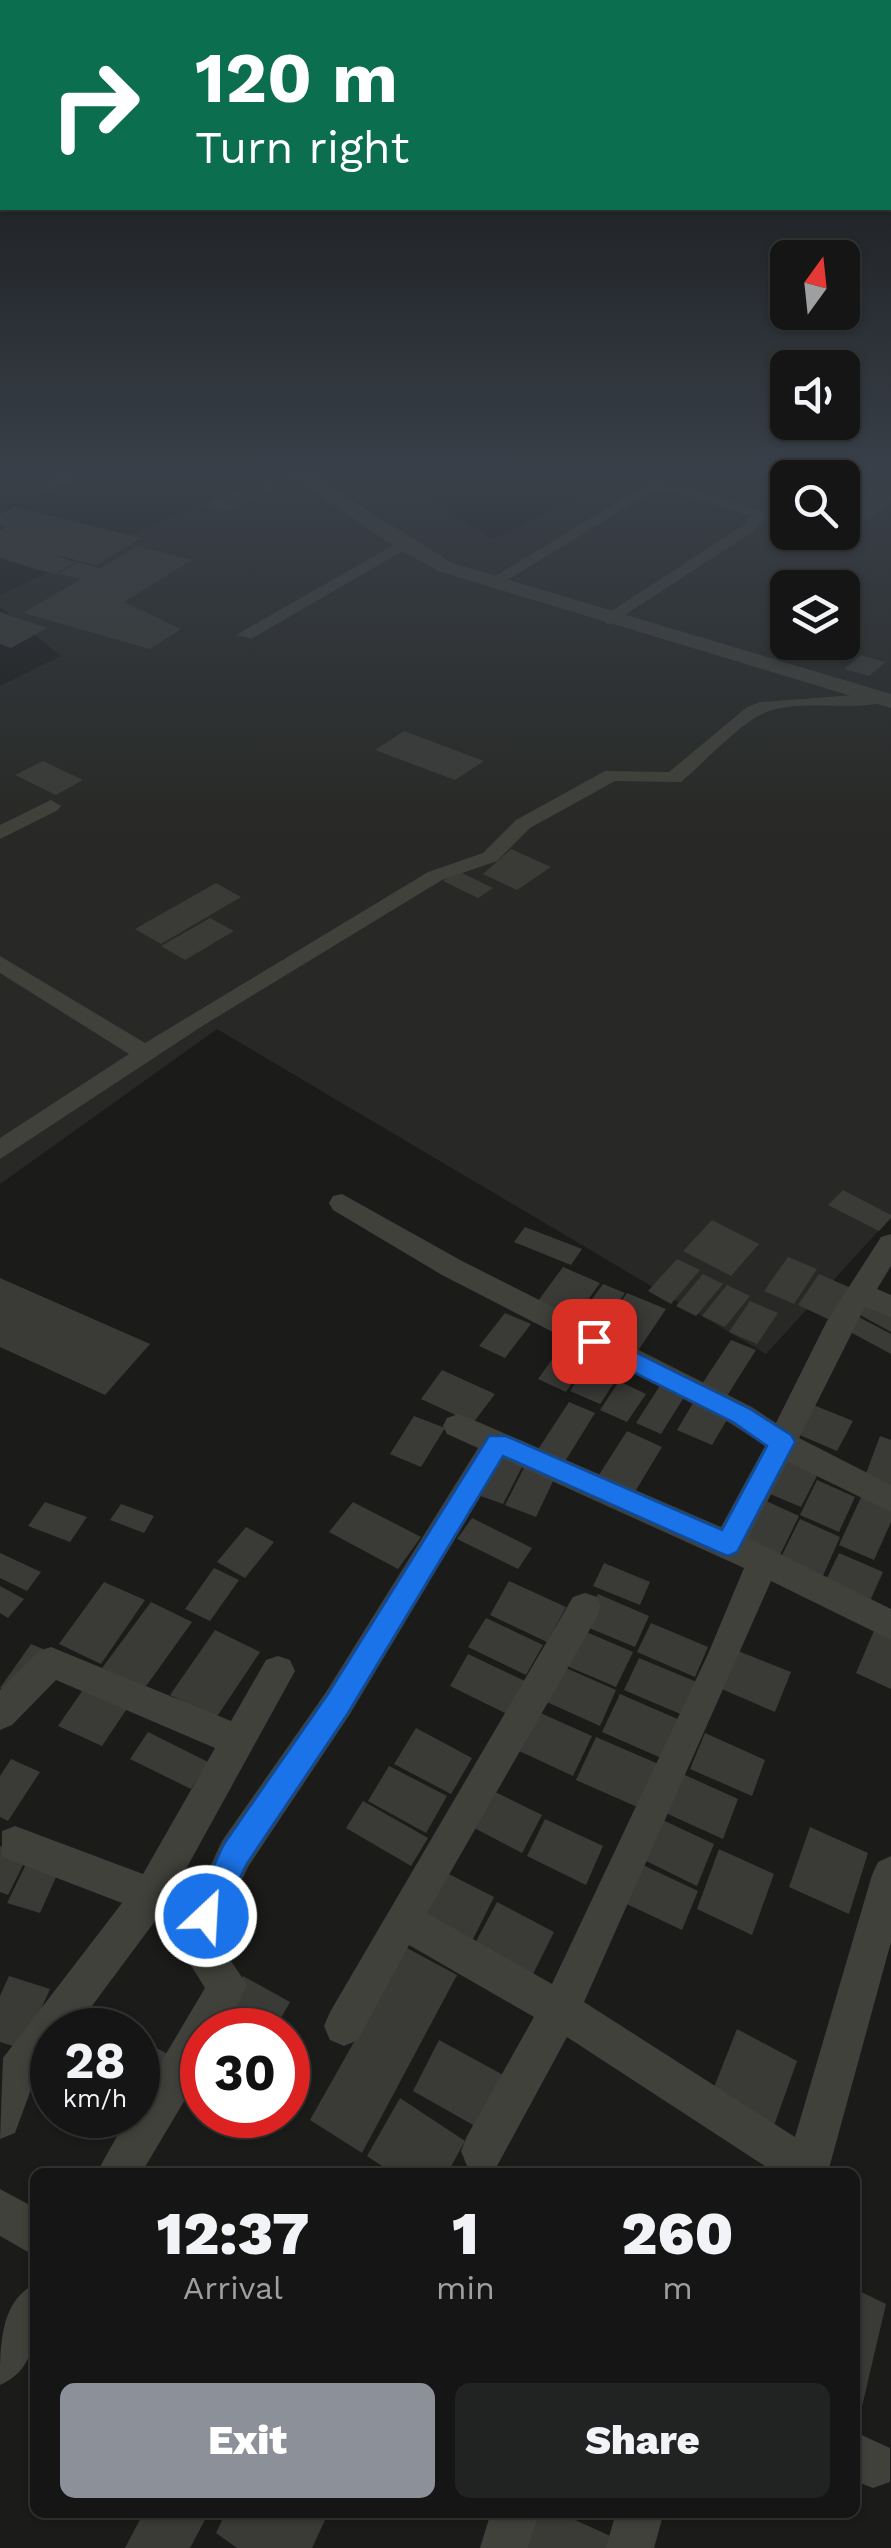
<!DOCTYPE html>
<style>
body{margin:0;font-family:"Work Sans",sans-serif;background:#212222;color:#f1f3f6;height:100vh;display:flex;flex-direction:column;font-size:38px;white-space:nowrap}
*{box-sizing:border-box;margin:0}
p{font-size:32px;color:#9d9fa0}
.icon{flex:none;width:55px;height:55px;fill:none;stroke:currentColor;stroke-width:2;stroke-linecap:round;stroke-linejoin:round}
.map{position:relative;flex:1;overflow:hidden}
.drawer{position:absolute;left:30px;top:2168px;width:830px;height:350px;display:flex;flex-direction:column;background:#141514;border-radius:15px;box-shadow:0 2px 8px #0004,0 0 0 2px #333434}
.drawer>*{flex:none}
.top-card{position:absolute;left:0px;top:0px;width:892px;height:210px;box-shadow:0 2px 8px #0004,0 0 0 2px #333434;background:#0b6e4f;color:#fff;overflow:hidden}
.needle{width:65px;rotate:15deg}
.controls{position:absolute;left:770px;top:240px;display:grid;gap:20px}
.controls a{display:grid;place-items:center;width:90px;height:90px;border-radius:15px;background:#141514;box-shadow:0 2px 8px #0004,0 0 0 2px #333434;font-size:50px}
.speed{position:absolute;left:30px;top:2008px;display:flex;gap:20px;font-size:50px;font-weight:700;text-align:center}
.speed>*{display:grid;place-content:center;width:130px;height:130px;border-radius:50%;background:#141514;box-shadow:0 2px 8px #0004,0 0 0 2px #333434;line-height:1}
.speed small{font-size:25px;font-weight:400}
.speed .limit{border:15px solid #d22;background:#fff;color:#111}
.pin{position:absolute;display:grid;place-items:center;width:85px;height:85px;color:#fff;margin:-42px;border-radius:20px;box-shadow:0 5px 15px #0006}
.me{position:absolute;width:110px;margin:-55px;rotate:25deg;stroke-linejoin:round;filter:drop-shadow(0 0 8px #0008)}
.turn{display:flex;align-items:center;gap:35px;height:210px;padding:0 30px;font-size:45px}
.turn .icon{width:130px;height:130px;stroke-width:2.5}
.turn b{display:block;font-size:70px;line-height:85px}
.eta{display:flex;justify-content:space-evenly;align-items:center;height:170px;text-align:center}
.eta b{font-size:60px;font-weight:800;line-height:70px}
.button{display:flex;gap:20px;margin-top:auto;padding:20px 30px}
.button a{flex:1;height:115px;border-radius:15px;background:#8c9099;color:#fff;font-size:40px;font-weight:800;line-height:115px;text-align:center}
.button a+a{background:#212222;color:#f1f3f6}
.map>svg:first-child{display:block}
.built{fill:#282926;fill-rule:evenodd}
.building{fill:#3a3b37}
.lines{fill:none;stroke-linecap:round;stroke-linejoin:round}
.minor{fill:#40413a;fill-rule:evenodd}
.tertiary{fill:#40413a;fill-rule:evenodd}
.route{fill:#1a73e8;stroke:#114b97;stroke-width:2.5}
</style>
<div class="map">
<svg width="891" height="2548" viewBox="0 0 891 2548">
<rect width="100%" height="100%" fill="#1b1c1a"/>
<path class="built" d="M262,474H392L492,539L625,474H891V1217L766,1354L217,1029L0,1184V686L61,656L0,607V595ZM788,478H842V532H788ZM788,588H842V642H788Z"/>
<path class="building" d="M268,479L285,485L223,512L202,505Z
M875,485L891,488V501L869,520L842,514Z
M14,507L141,538L96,565L51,554L76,562L55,574L39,570L0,558V530L6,527L0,525V514Z
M138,546L192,560L124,602L181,629L150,649L23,613L81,579L59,574L78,562L100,568Z
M0,612L47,628L11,648L0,644Z
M861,655L886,662L869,676L844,669Z
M404,731L484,761L455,780L375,750Z
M43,761L83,780L56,795L15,775Z
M511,849L551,867L517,890L483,874Z
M458,871L493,888L478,898L443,881Z
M216,883L241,897L161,944L135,929Z
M210,918L234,931L185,960L161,946Z
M843,1190L891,1215V1218L879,1231L828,1205Z
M712,1220L759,1244L731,1276L683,1251Z
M525,1227L582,1249L571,1265L514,1242Z
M788,1257L817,1269L794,1304L764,1291Z
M677,1259L700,1270L671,1304L648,1291Z
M563,1267L600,1283L573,1321L535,1305Z
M703,1274L723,1284L696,1316L676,1306Z
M819,1274L851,1288L830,1320L798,1305Z
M0,1278L150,1344L105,1395L0,1347Z
M603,1284L625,1293L596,1334L574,1324Z
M727,1285L750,1296L725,1327L702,1316Z
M627,1293L666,1309L635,1355L596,1337Z
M864,1298L891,1313V1332L853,1311Z
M750,1301L778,1313L757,1344L729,1332Z
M505,1313L531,1324L505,1358L479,1346Z
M853,1314L891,1334V1354L841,1327Z
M567,1338L594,1350L566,1392L538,1379Z
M731,1340L756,1350L727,1396L702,1384Z
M594,1355L624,1368L600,1404L570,1391Z
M442,1370L495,1394L473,1423L421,1399Z
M619,1381L646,1394L627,1422L600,1410Z
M661,1384L686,1394L661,1434L636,1423Z
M569,1402L595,1413L564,1463L537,1451Z
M693,1403L728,1418L712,1445L677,1430Z
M811,1404L853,1421L837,1451L795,1433Z
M414,1416L445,1428L421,1467L390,1454Z
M627,1431L662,1447L633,1495L597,1478Z
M880,1436L891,1440V1489L864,1479Z
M493,1452L524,1463L503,1504L472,1493Z
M782,1455L820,1470L801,1507L763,1491Z
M525,1466L555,1477L536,1517L505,1505Z
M817,1480L855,1497L839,1532L800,1515Z
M862,1495L891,1508V1522L874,1560L839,1545Z
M760,1498L799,1516L780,1555L740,1536Z
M45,1502L87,1517L70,1542L28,1526Z
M353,1502L421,1537L398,1569L329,1532Z
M121,1504L154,1516L144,1533L110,1520Z
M472,1518L532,1548L518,1569L457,1539Z
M800,1519L840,1537L822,1578L780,1559Z
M246,1527L274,1542L245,1578L217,1562Z
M0,1553L41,1572L27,1591L0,1578Z
M839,1553L883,1572L869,1603L824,1584Z
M604,1563L650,1582L640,1605L593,1586Z
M214,1568L239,1580L210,1621L185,1609Z
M509,1581L566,1607L547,1642L490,1615Z
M104,1582L145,1600L101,1664L59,1644Z
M0,1586L24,1599L8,1618L0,1613Z
M598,1594L649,1616L635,1647L582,1625Z
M151,1602L192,1622L144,1689L102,1668Z
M486,1618L543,1645L526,1675L468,1647Z
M651,1623L708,1647L695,1677L637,1652Z
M876,1626L891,1633V1689L856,1673Z
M577,1628L633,1652L616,1687L560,1663Z
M215,1630L260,1652L216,1718L170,1695Z
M31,1644L48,1651L16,1695L0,1688Z
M733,1649L791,1672L775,1712L717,1687Z
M468,1654L529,1683L511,1716L450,1686Z
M639,1658L699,1683L685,1716L624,1690Z
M557,1664L616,1690L600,1726L540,1699Z
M87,1684L130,1704L102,1746L58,1726Z
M620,1694L682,1721L666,1760L602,1732Z
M536,1711L592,1736L573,1776L517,1750Z
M416,1728L472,1758L451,1794L394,1764Z
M148,1732L208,1762L191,1789L130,1759Z
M705,1733L765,1760L752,1796L690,1769Z
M596,1737L663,1766L644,1810L576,1780Z
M11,1759L40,1772L8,1821L0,1817V1776Z
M389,1766L447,1796L426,1833L368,1801Z
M676,1771L738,1799L723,1839L659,1810Z
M483,1786L542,1815L522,1853L463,1822Z
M363,1801L428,1838L411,1866L346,1828Z
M652,1815L714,1844L697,1886L634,1855Z
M545,1819L603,1846L586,1885L527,1856Z
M810,1827L868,1853L849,1914L789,1887Z
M0,1846L28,1855L8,1895L0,1892Z
M719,1849L774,1874L752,1935L697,1909Z
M30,1856L61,1866L40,1913L7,1903Z
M630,1859L698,1891L682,1930L614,1898Z
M437,1868L494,1897L470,1945L413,1914Z
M497,1902L554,1932L531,1978L473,1947Z
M407,1948L457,1975L362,2153L310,2120Z
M9,1976L50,1989L23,2049L0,2042V1996Z
M243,1976L290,2002L274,2030H213Z
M737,2029L797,2061L771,2134L709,2100Z
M138,2039L176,2058L150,2110L138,2103Z
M439,2040L507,2077L482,2130L413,2091Z
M400,2098L465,2141L448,2172H391L367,2156Z
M855,2289L886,2304L856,2432H855Z
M144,2512H202L207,2516L190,2548H125Z
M226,2512H314L325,2520L312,2548H237L216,2533Z
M531,2512H558L619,2540L617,2548H522Z"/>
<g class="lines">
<path class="minor" d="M63,474H82L51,490L39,487Z
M650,482L681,485L767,514L754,531L611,624L605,623V615L744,525L750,516L675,492L653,491L498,586L484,583Z
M399,542L413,545L251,639L236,635Z
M881,693L890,698L887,702C849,711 809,700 772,710C744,718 704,763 681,782L615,781L530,828L497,861L442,880L204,1025L0,1159V1138L129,1054L0,973V956L145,1043L428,872L483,853L516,820L605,771L669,772L747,707L761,702Z
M51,800L61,806L58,810L0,839V825Z
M342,1194L462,1261L752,1407L776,1423L827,1321L881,1237L891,1234V1266L877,1289L891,1295V1317L865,1307L799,1438L891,1485V1512L788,1462L748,1538L891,1609V1640L771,1581L584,2002L795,2137L872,1875L878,1862L891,1856V1942L828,2172H774L567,2037L497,2166L482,2172L467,2166L461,2151L467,2136L534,2017L409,1945L358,2040L344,2046L330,2040L324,2026L330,2012L573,1597L585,1593L597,1597L601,1607L597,1617L427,1913L552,1984L708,1654L744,1568L503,1459L350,1714L248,1867L225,1917V1952L247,1985L226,2030H202V2071L142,2172H97L129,2115H138V2101L205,1988L187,1959V1916L222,1841L326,1692L478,1448L447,1434L443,1426L447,1418L458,1414L469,1418L721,1527L765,1446L730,1423L442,1275L333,1210L329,1203L333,1196Z
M51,1647L231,1721L266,1660L278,1656L290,1660L295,1671L164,1909L74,2030H52V2058L33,2084L15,2133L0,2139L3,2058L122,1903L2,1857V1831L15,1826L143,1874L215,1748L56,1680L12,1725L0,1730V1690L39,1651Z
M0,2189L35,2208V2256L0,2236Z
M35,2284C35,2322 42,2367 0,2385C0,2346 0,2301 35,2284Z
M855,2432L890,2448V2482L873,2488L855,2481Z
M491,2512H539L528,2548H480Z
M616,2512H664L654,2548H606Z"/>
<path class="tertiary" d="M289,474H310L452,563L891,694V708L438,571L398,549Z"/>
</g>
<linearGradient id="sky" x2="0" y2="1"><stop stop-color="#0f0f0e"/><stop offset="0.57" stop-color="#394049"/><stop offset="1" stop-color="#394049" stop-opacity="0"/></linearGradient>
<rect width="891" height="831" fill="url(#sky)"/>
<path class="route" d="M594,1332L750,1409L791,1435L795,1442L737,1552L728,1556L718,1552L503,1456L348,1713L246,1865L217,1927L206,1932L195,1927L190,1916L224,1844L328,1694L489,1436H506L722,1530L767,1446L733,1422L586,1348L582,1341L586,1335Z"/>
</svg>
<div class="controls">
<a><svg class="needle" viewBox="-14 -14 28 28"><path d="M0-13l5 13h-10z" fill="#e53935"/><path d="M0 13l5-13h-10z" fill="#9d9fa0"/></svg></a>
<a><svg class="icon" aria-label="sound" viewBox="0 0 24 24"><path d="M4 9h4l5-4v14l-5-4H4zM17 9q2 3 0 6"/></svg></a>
<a><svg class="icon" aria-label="search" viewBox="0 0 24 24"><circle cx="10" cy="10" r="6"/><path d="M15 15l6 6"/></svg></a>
<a><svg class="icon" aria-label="layers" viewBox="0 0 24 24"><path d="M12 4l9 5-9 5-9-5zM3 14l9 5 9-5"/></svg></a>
</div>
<div class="speed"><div>28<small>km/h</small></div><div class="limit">30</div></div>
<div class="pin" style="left:594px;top:1341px;background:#d93025"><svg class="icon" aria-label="arrive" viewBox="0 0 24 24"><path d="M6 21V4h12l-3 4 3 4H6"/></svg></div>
<svg class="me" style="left:206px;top:1916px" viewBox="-20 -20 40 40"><circle r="17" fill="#1a73e8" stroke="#fff" stroke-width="3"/><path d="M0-11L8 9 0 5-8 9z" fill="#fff"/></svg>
<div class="top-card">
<div class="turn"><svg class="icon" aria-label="right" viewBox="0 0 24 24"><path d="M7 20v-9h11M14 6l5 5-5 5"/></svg><div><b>120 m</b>Turn right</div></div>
</div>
<section class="drawer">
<div class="eta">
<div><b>12:37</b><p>Arrival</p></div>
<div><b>1</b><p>min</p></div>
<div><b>260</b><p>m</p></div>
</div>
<div class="button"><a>Exit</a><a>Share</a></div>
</section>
</div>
